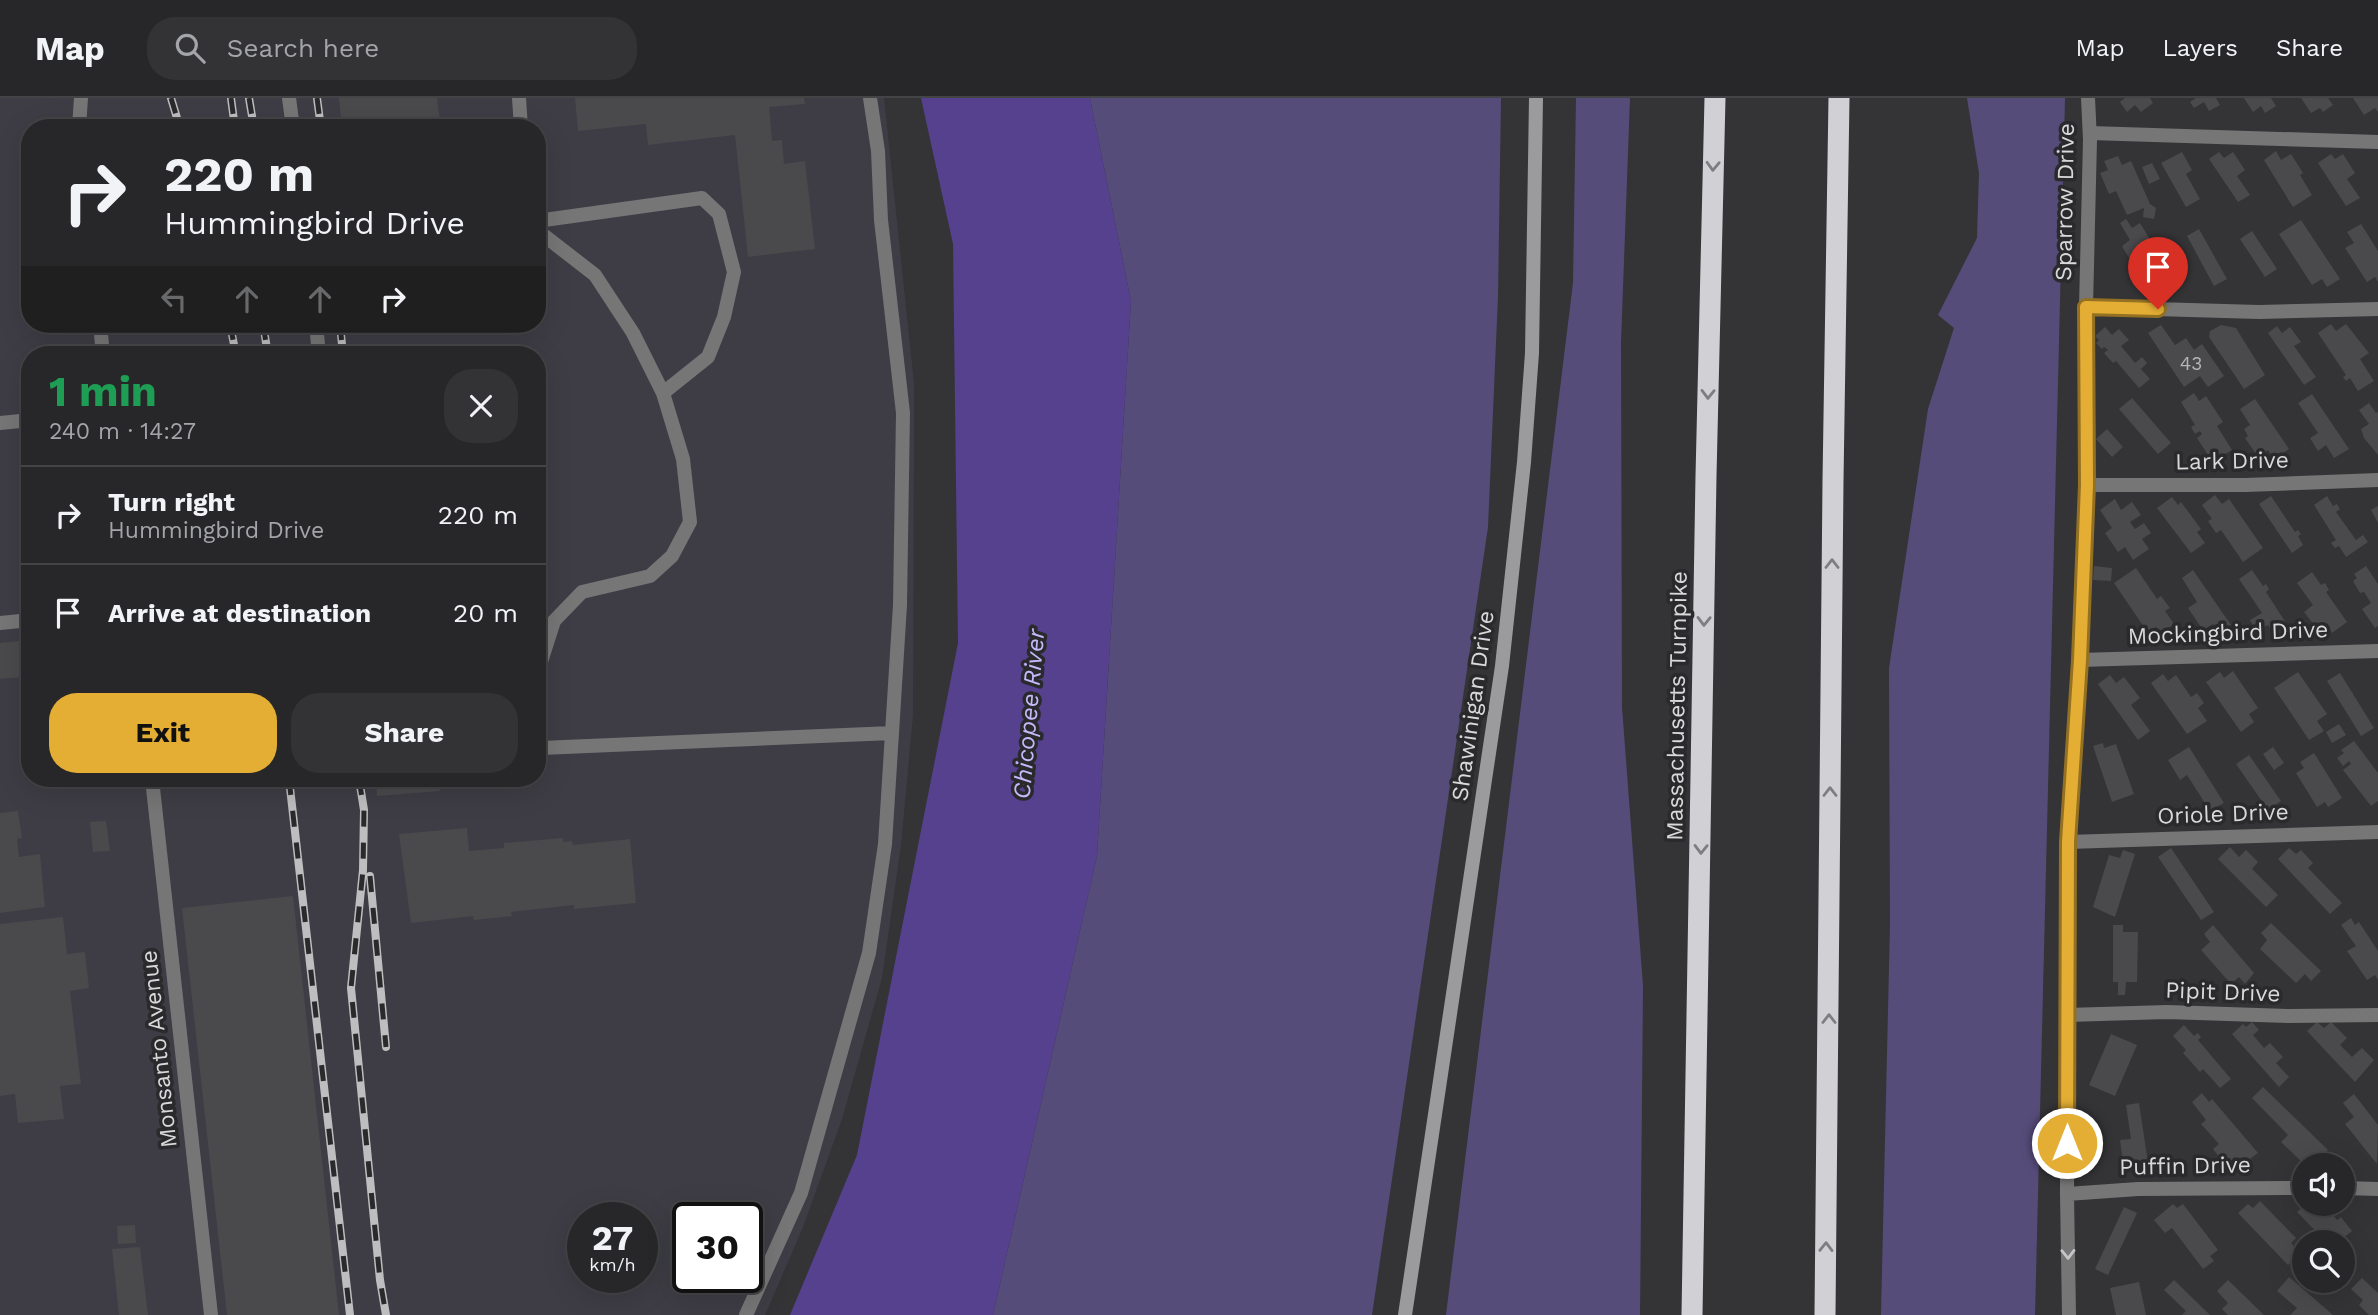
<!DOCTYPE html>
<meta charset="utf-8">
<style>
body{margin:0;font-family:"Work Sans",sans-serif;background:#333335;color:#f1f3f6;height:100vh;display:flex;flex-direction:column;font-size:26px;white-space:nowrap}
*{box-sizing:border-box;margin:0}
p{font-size:23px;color:#a4a5a8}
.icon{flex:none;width:38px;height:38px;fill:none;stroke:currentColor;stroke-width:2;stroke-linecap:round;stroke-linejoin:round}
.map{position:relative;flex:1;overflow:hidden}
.side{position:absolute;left:21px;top:248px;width:525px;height:441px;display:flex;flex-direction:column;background:#272729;border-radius:28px;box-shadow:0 7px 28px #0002,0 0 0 2px #434446}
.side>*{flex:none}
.guide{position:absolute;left:21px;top:21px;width:525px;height:214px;border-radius:28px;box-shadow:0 7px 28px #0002,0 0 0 2px #434446;background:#272729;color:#f1f3f6;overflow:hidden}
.controls{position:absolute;left:2292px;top:1055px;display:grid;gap:14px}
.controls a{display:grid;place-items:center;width:63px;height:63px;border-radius:50%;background:#272729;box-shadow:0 7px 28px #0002,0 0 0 2px #434446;font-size:35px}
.speed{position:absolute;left:567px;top:1104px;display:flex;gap:14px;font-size:35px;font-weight:700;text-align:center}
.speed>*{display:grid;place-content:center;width:91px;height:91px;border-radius:50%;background:#272729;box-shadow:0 7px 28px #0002,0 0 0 2px #434446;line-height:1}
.speed small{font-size:18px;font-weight:400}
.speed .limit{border:4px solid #111;border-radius:10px;background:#fff;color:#111}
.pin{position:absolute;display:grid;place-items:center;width:60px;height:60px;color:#fff;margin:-72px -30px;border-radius:50% 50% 50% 0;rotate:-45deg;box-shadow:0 0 7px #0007}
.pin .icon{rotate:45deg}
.me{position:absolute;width:77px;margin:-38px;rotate:0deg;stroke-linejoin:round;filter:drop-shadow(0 0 5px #0008)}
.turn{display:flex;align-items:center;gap:24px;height:147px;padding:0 28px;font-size:32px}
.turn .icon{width:91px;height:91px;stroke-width:2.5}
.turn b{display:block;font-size:49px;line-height:60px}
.lanes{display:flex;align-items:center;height:66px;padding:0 28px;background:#0003;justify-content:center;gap:35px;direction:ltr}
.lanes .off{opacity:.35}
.round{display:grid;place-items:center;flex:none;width:74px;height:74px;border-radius:28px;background:#333335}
.overview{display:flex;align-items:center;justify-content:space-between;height:119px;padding:0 28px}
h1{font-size:42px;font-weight:700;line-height:52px;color:#1e9e55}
.button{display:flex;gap:14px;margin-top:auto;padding:14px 28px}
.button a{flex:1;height:80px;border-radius:28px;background:#e4ae35;color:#111;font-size:28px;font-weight:700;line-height:80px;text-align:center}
.button a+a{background:#333335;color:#f1f3f6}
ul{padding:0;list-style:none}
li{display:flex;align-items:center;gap:21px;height:98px;padding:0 28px;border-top:2px solid #434446}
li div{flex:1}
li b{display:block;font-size:26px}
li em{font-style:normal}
header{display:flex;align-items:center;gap:42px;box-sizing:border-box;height:98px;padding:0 35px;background:#272729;border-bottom:2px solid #434446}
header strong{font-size:33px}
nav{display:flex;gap:38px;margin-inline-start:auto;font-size:24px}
.search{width:490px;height:63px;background:#333335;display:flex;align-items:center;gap:18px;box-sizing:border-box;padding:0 24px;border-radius:28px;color:#a4a5a8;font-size:26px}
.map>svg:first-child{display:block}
.built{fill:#3e3d45;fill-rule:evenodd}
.green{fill:#564c7a}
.water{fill:#55418e}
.building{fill:#4a494c}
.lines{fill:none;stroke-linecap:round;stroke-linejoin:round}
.service{stroke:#767677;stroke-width:14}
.minor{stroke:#767677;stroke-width:14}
.secondary{stroke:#9b9b9d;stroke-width:14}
.motorway{stroke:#d1d0d4;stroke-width:21}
.rail-casing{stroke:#bebec0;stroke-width:8}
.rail{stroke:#2a2a2d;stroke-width:5;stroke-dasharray:16;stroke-linecap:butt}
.oneway{stroke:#7e7d80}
.oneway2{stroke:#c5c5c7}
.route-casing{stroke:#947122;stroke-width:18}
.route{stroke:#e4ae35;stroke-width:12}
.labels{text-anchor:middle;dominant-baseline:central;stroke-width:7;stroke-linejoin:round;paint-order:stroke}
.number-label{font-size:19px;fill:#b5b5b7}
.street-label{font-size:23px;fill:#d9d9db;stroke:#2a2a2d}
.water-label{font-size:24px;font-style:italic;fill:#c5b9fa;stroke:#2a2a2d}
</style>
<header>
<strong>Map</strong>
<div class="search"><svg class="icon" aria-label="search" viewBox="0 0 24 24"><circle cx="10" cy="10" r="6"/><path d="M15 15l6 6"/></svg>Search here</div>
<nav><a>Map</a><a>Layers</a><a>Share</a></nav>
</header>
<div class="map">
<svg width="2378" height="1217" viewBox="0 0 2378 1217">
<rect width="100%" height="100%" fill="#343437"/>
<path class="built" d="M0,0H884L914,286L913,617L901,747L882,880L842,1021L803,1129L765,1217H0ZM30,30H537V226H30ZM30,257H537V681H30ZM583,1120H642V1180H583ZM688,1120H747V1180H688Z"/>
<path class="green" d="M1090,0H1501L1498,198L1488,429L1372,1217H993L1097,758L1131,203Z
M1576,0H1630L1621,244L1622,609L1643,888L1640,1217H1446L1573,185Z
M1967,0H2065L2035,1217H1881L1890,826L1889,570L1928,311L1954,230L1938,217L1977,140L1979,75Z"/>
<path class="water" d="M921,0H1090L1131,203L1097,758L993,1217H790L857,1057L958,545L953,146Z"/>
<path class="building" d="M339,0H437L441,30H342Z
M575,0H804L805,6L769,9L772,43L782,42L784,66L805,63L815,151L748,159L735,37L648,47L646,26L578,33Z
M2125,0H2150L2153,5L2141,14L2135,7L2127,14L2120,4Z
M2196,0H2216L2220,7L2209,13L2204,4L2194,10L2190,4Z
M2244,0H2271L2276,8L2265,15L2261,8L2253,14Z
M2301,0H2328L2333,7L2323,14L2320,10L2311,15Z
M2353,0H2378V14L2375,10L2364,17Z
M2276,53L2281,62L2291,56L2303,75L2300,77L2312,97L2293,109L2264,62Z
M2182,54L2192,72L2186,76L2200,101L2186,109L2161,65Z
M2219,54L2224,60L2233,54L2245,72L2237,78L2250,97L2238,104L2209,61Z
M2331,56L2335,61L2343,56L2355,75L2347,81L2360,100L2346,108L2318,65Z
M2118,58L2122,67L2131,63L2150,106L2156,110L2154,121L2143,119L2144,110L2127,117L2116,93L2109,96L2100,75L2108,72L2104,63Z
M2152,65L2160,81L2149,86L2142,69Z
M2126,121L2132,130L2140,125L2173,179L2161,186L2153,173L2143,179L2138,170L2144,165L2142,161L2133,167L2122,148L2130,142L2120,125Z
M2301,122L2340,181L2327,189L2322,181L2312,187L2279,136Z
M2361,126L2378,153V184L2375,179L2367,184L2345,150L2354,145L2347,134Z
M2199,131L2227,181L2214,188L2187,138Z
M2252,133L2277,171L2265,179L2240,141Z
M2331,226L2336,233L2346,226L2369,255L2360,261L2374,283L2358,293L2350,280L2346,283L2343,279L2346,277L2318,235Z
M2161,227L2175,247L2186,240L2194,252L2202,246L2224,278L2208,289L2200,278L2184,289L2148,235Z
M2221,227L2236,230L2265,277L2244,291L2209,239L2210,233Z
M2277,228L2282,235L2290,229L2301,244L2294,248L2316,279L2304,287L2268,235Z
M2105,229L2112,237L2119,231L2129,242L2121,248L2135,265L2142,259L2147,265L2141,271L2150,281L2139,290L2116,263L2113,265L2104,255L2108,252L2104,249L2102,251L2096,245L2099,242L2095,238Z
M2194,295L2199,303L2206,298L2223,324L2217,328L2232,352L2216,362L2214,358L2210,360L2197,340L2202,336L2200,333L2195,336L2191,329L2195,327L2181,304Z
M2312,296L2349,351L2334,360L2326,347L2318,353L2310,340L2318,335L2298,305Z
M2132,300L2171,345L2158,356L2119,311Z
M2255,301L2289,351L2274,361L2268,352L2258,359L2245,340L2248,338L2244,331L2250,327L2240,311Z
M2369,305L2376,315L2378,314V357L2364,340L2361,331L2369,326L2359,312Z
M2107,331L2123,349L2112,359L2096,341Z
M2215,397L2222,406L2229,401L2263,450L2243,464L2221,432L2216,435L2208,423L2212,421L2202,407Z
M2271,398L2295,434L2298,432L2301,436L2298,438L2303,447L2292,455L2259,406Z
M2327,398L2333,408L2337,406L2340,411L2336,414L2356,442L2363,437L2368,444L2346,459L2339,448L2335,450L2331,445L2336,442L2314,407Z
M2172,399L2178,407L2181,404L2201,431L2197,434L2205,445L2191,455L2157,410Z
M2115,401L2121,412L2132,404L2141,417L2130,424L2135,431L2144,425L2151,435L2142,441L2149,451L2133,462L2125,449L2118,454L2105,435L2112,430L2100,412Z
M2378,408V425L2371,412Z
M2094,468L2112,470L2111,483L2093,482Z
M2366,468L2378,486V528L2375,530L2362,511L2371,505L2364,494L2360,495L2353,483L2357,480L2354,476Z
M2136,470L2157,501L2161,498L2170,510L2165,513L2174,526L2161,535L2156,529L2148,535L2114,485Z
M2193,472L2231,527L2219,535L2213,526L2203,532L2188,510L2197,504L2182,480Z
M2252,472L2263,488L2266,486L2269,491L2266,494L2286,525L2272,533L2268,527L2256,533L2250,522L2262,515L2239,481Z
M2312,474L2321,487L2325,485L2329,492L2326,494L2347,524L2332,535L2326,526L2318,532L2304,514L2313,507L2297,485Z
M19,543L22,579L0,581V545Z
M2233,573L2258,610L2249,616L2254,624L2241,634L2206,584L2220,574L2224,580Z
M2298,574L2327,616L2317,623L2324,633L2309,642L2274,590Z
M2340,575L2374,630L2361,638L2327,583Z
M2163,576L2168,583L2176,577L2191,599L2197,595L2204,605L2198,610L2207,623L2187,636L2151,585Z
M2110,577L2116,585L2124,579L2140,600L2131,607L2150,633L2138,642L2098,586Z
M2339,626L2346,637L2332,645L2326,634Z
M2354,643L2378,675V703L2371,708L2343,672L2351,666L2349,663L2343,668L2337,660L2344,655L2341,652Z
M2103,645L2104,650L2116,646L2134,696L2112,704L2093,648Z
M2189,649L2224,705L2210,713L2187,677L2180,682L2168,662Z
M2273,649L2284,665L2274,672L2263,656Z
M2314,655L2342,700L2328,709L2325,704L2317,709L2296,675L2304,670L2300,664Z
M2249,657L2281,703L2268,712L2236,666Z
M376,681H449V683L439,684L440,693L377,698Z
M18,713L22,740L17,741L19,759L40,756L45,809L0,815V715Z
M106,723L110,753L93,754L90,724Z
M467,730L469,753L504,750V745L563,740V744L572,743L573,747L630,741L636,805L574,811V807L511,814L512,818L474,822L473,818L411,825L399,736Z
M2230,749L2239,759L2246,752L2258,764L2252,771L2278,797L2266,809L2218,761Z
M2171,750L2214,814L2201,822L2158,759Z
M2289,750L2296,756L2301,752L2313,765L2308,770L2342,805L2330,816L2278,761Z
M2123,752L2135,756L2115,819L2093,809L2109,757L2120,760Z
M293,798L339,1217H227L182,810Z
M63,819L67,856L85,854L89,890L70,893L81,986L60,988L64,1021L18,1025L15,996L0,998V826Z
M2351,820L2355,827L2359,824L2378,853V882L2375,877L2367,882L2347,853L2356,848L2341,827Z
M2271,825L2321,873L2311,883L2305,876L2296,885L2260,851L2267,842L2261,835Z
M2113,827H2123V834H2138L2137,884H2126L2125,897H2118V884H2113Z
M2213,827L2254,875L2245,886L2239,879L2231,886L2201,852L2210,844L2204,836Z
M2252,924L2259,932L2253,937L2264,950L2270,945L2283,959L2276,965L2289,979L2279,989L2232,936L2243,926L2246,929Z
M2317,924L2324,930L2331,924L2347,940L2340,947L2352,959L2362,950L2374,962L2355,984L2307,933Z
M2184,927L2194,938L2198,935L2201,939L2198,942L2231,981L2220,990L2203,971L2200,974L2183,955L2186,952L2173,938Z
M2111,936L2137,947L2115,998L2089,987Z
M2263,989L2328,1052L2318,1063L2310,1056L2302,1064L2281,1044L2288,1037L2252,1000Z
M2202,995L2209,1004L2212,1001L2258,1055L2243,1066L2238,1060L2226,1068L2213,1051L2219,1046L2201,1026L2206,1022L2192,1004Z
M2354,996L2378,1027L2377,1066L2345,1026L2354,1019L2343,1005Z
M2139,1005L2148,1065L2134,1067L2133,1063L2123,1064L2120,1042L2131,1041L2126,1007Z
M2260,1103L2296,1140L2291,1145L2300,1155L2288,1167L2238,1115L2248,1106L2253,1110Z
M2173,1106L2177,1110L2183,1106L2218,1152L2210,1158L2214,1163L2203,1171L2172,1130L2165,1135L2154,1122Z
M2306,1106H2311L2314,1109L2318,1106H2324L2337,1122L2341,1119L2352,1133L2342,1141L2357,1158L2346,1167L2343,1164V1144H2326L2297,1114Z
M2124,1109L2137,1115L2108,1177L2095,1171Z
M135,1127L136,1145L118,1146L117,1128Z
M140,1149L148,1217H119L112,1151Z
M2289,1179L2333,1217H2290L2297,1210L2277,1193Z
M2362,1180L2378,1195V1217H2369L2359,1207L2363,1202L2351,1191Z
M2174,1182L2210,1217H2182L2186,1213L2164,1192Z
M2228,1182L2264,1217H2228L2222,1211L2228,1205L2217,1193Z
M2139,1184L2146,1217H2116L2110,1190Z"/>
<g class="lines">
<path class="service" d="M289,0L293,30
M519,0L521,30
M537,123L702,100L719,116L734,174L724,219L708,259L663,295
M537,132L595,177L633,235L663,295L683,361L690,424L672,458L650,478L582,494L554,523L537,576
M316,226L319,257
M0,325L30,322
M0,525L30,522
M537,594L541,650L892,635L900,507L903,315L881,122L878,53L870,0
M746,1217L801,1095L869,855L885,746L892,635"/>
<path class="minor" d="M79,30L81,0
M2090,35L2378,44
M2086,209L2259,214L2378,211
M100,226L103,257
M2087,387H2245L2378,382
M2080,562L2378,553
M152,681L211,1217
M2068,744L2378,734
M2067,917L2167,914L2289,918L2378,917
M2343,1090L2378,1091
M2067,1096L2138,1091L2305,1090
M2069,1217L2067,1096L2068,744L2080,562L2087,387L2086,209L2090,42L2088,0"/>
<path class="secondary" d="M1405,1217L1502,568L1524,364L1532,255L1536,0"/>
<path class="motorway" d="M1692,1217L1706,378L1715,0
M1825,1217L1833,383L1839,0"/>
<defs>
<path id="rail" d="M171,0L180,30
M231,0L235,30
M249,0L254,30
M317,0L321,30
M230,226L236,257
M263,226L268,257
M340,226L343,257
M289,681L350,1217
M359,681L364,712L363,772L351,890L380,1182L386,1217
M370,778L386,949"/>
</defs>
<use href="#rail" class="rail-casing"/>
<use href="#rail" class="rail"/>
</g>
<defs><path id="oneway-chevron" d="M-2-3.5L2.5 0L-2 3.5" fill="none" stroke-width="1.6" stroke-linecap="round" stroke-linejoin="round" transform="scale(1.75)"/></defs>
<g class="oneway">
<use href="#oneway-chevron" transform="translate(1713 68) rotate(92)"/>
<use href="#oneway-chevron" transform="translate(1708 296) rotate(91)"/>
<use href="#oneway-chevron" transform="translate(1832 466) rotate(-90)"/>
<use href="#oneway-chevron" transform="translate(1704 523) rotate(91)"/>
<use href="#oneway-chevron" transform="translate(1830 694) rotate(-90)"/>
<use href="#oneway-chevron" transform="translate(1701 751) rotate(91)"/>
<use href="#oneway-chevron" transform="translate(1829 921) rotate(-90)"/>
<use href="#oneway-chevron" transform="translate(1826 1149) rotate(-89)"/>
</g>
<use class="oneway2" href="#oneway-chevron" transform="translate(2068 1156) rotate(89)"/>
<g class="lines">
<defs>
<path id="route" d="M2067,1045L2068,744L2080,562L2087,387L2086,209L2158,211"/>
</defs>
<use href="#route" class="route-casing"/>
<use href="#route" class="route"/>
</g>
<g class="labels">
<g class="number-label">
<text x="2191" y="265">43</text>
</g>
<g class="street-label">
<text transform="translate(2065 104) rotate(-89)">Sparrow Drive</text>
<text transform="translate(2232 363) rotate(-1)">Lark Drive</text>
<text transform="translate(2228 535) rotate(-2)">Mockingbird Drive</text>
<text transform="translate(1473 608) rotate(-82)">Shawinigan Drive</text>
<text transform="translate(1677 608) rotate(-89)">Massachusetts Turnpike</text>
<text transform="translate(2223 716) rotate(-2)">Oriole Drive</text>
<text transform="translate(2223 894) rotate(2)">Pipit Drive</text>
<text transform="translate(159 951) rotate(-96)">Monsanto Avenue</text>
<text transform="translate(2185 1068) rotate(-1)">Puffin Drive</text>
</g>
<g class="water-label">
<text transform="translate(1029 616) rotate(-85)">Chicopee River</text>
</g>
</g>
</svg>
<div class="controls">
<a><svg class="icon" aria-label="sound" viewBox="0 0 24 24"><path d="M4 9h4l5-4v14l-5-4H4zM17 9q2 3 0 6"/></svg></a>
<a><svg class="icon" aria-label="search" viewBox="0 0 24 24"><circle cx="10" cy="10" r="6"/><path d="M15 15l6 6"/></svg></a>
</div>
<div class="speed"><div>27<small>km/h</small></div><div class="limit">30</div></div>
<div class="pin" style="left:2158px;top:211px;background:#d93025"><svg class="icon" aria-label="arrive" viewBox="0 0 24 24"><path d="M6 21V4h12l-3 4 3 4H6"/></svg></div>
<svg class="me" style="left:2067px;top:1045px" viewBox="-20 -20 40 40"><circle r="17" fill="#e4ae35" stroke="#fff" stroke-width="3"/><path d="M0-11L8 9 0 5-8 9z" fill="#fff"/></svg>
<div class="guide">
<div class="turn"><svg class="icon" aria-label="right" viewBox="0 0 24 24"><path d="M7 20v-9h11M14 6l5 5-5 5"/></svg><div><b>220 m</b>Hummingbird Drive</div></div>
<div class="lanes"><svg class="icon off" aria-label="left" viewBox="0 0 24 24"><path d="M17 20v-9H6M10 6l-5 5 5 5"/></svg><svg class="icon off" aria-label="ahead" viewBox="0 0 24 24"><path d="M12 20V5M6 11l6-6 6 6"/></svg><svg class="icon off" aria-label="ahead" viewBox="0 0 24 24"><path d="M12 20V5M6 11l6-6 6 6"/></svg><svg class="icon" aria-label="right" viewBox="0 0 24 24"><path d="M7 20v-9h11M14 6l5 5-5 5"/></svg></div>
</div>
<section class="side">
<div class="overview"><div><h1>1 min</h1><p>240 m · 14:27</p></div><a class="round"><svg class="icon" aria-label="close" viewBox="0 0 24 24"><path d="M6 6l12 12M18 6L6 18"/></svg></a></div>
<ul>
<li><svg class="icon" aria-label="right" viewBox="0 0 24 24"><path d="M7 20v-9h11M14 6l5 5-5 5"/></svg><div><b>Turn right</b><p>Hummingbird Drive</p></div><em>220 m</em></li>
<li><svg class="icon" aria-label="arrive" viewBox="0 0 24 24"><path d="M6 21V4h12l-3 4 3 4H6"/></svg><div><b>Arrive at destination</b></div><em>20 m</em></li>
</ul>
<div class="button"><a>Exit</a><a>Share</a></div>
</section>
</div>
